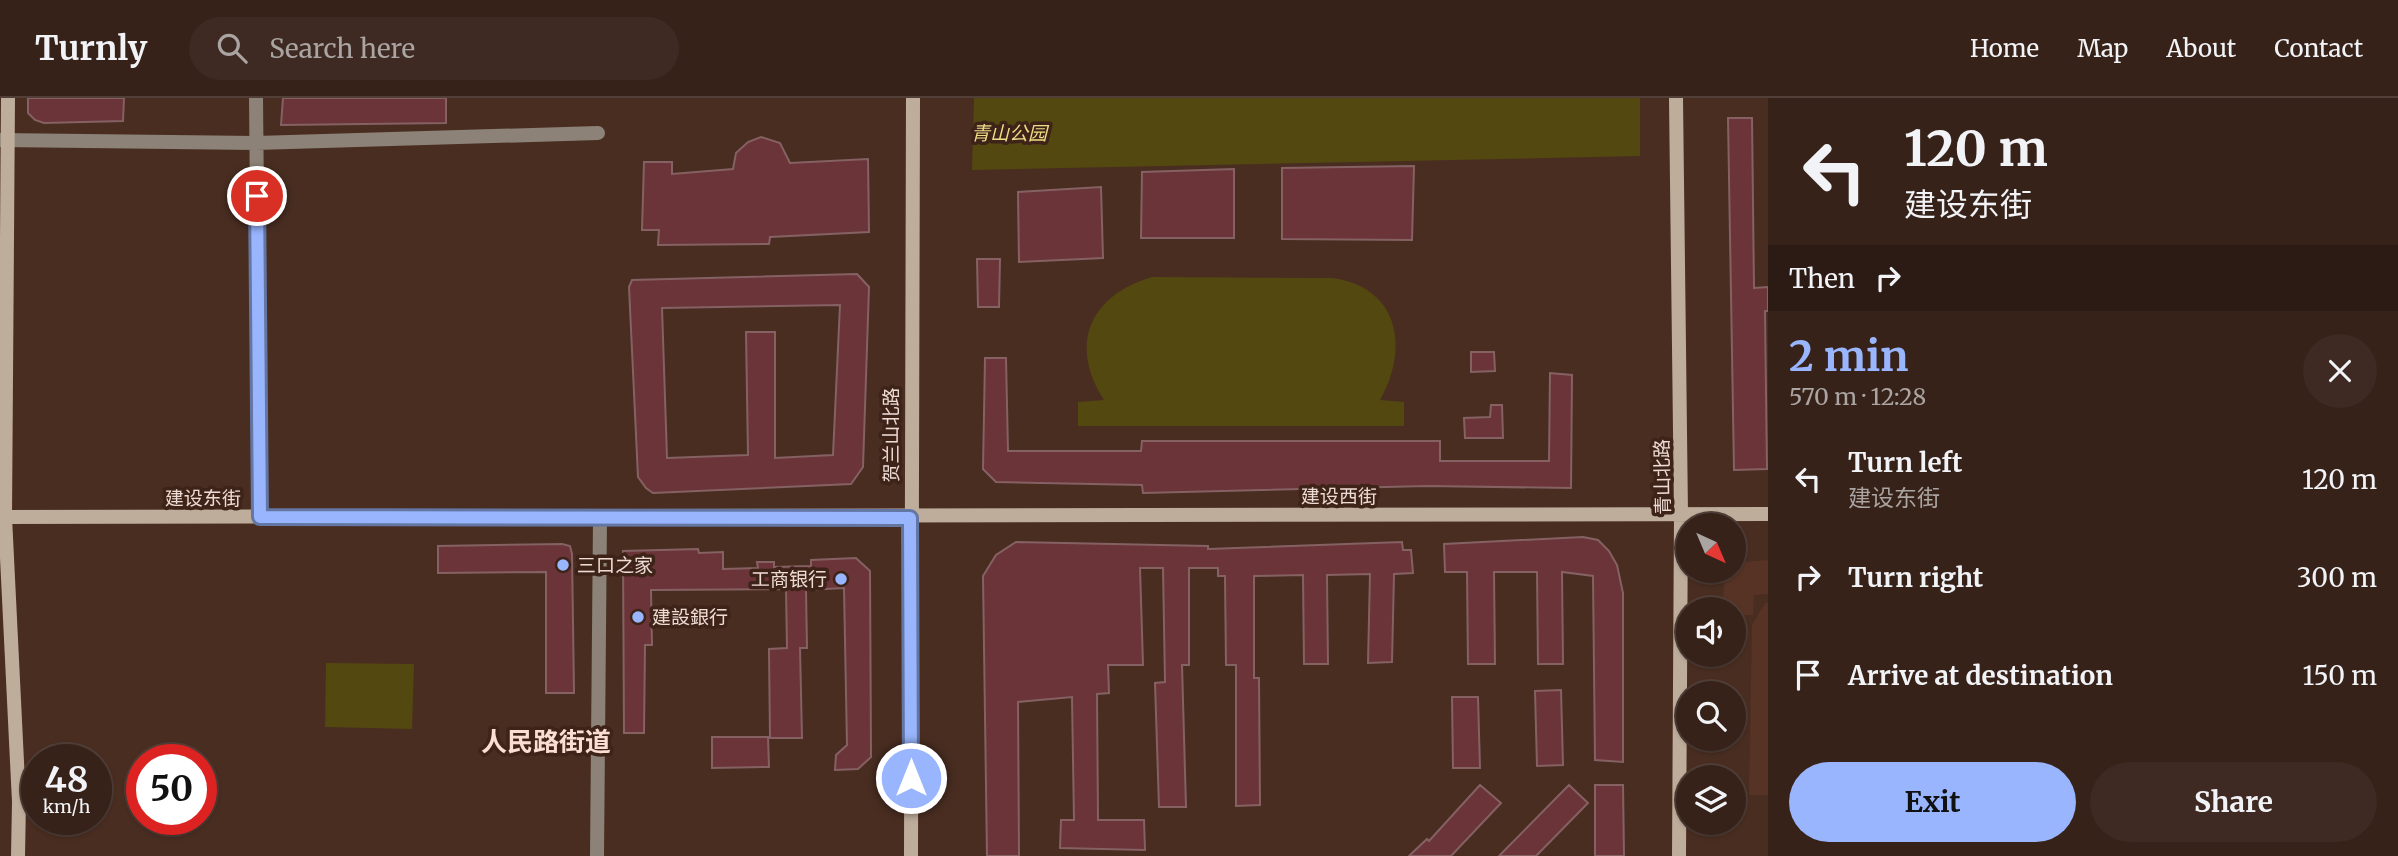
<!DOCTYPE html>
<meta charset="utf-8">
<style>
body{margin:0;font-family:Merriweather,"Noto Sans SC",serif;background:#3e2a22;color:#f1f3f6;height:100vh;display:flex;flex-direction:column;font-size:26px;white-space:nowrap}
*{box-sizing:border-box;margin:0}
p{font-size:23px;color:#aaa4a2}
.icon{flex:none;width:38px;height:38px;fill:none;stroke:currentColor;stroke-width:2;stroke-linecap:round;stroke-linejoin:round}
.map{position:relative;flex:1;overflow:hidden}
.sheet{display:flex;flex-direction:column;background:#372219;width:630px}
.sheet>*{flex:none}
.banner{background:#372219;color:#f1f3f6;overflow:hidden}
.needle{width:46px;rotate:136deg}
.buttons{position:absolute;left:1676px;top:415px;display:grid;gap:14px}
.buttons a{display:grid;place-items:center;width:70px;height:70px;border-radius:50%;background:#372219;box-shadow:0 2px 5px #0004,0 0 0 2px #513f38;font-size:35px}
.speed{position:absolute;left:21px;top:646px;display:flex;gap:14px;font-size:35px;font-weight:700;text-align:center}
.speed>*{display:grid;place-content:center;width:91px;height:91px;border-radius:50%;background:#372219;box-shadow:0 2px 5px #0004,0 0 0 2px #513f38;line-height:1}
.speed small{font-size:18px;font-weight:400}
.speed .limit{border:10px solid #d22;background:#fff;color:#111}
.pin{position:absolute;display:grid;place-items:center;width:60px;height:60px;color:#fff;margin:-30px;border:4px solid #fff;border-radius:50%;box-shadow:0 2px 7px #0007}
.me{position:absolute;width:77px;margin:-38px;rotate:0deg;stroke-linejoin:round;filter:drop-shadow(0 0 5px #0008)}
.turn{display:flex;align-items:center;gap:24px;height:147px;padding:0 21px;font-size:32px}
.turn .icon{width:91px;height:91px;stroke-width:2.5}
.turn b{display:block;font-size:49px;line-height:60px}
.then{display:flex;align-items:center;height:66px;padding:0 21px;background:#0003;gap:14px;font-size:26px}
.round{display:grid;place-items:center;flex:none;width:74px;height:74px;border-radius:37px;background:#3e2a22}
.head{display:flex;align-items:center;justify-content:space-between;height:119px;padding:0 21px}
h1{font-size:42px;font-weight:700;line-height:52px;color:#99b5fd}
.primary-button{display:flex;gap:14px;margin-top:auto;padding:14px 21px}
.primary-button a{flex:1;height:80px;border-radius:42px;background:#99b5fd;color:#111;font-size:28px;font-weight:700;line-height:80px;text-align:center}
.primary-button a+a{background:#3e2a22;color:#f1f3f6}
ul{padding:0;list-style:none}
li{display:flex;align-items:center;gap:21px;height:98px;padding:0 21px}
li div{flex:1}
li b{display:block;font-size:26px}
li em{font-style:normal}
header{display:flex;align-items:center;gap:42px;box-sizing:border-box;height:98px;padding:0 35px;background:#372219;border-bottom:2px solid #513f38}
header strong{font-size:33px}
nav{display:flex;gap:38px;margin-inline-start:auto;font-size:24px}
.search{width:490px;height:63px;background:#3e2a22;display:flex;align-items:center;gap:18px;box-sizing:border-box;padding:0 24px;border-radius:38px;color:#aaa4a2;font-size:26px}
main{display:flex;flex:1;min-height:0}
.map>svg:first-child{display:block}
.built{fill:#563325}
.green{fill:#534810}
.building{fill:#6a3438;stroke:#856163;stroke-width:2;fill-rule:evenodd}
.lines{fill:none;stroke-linecap:round;stroke-linejoin:round}
.street{stroke:#8c8277;stroke-width:14}
.secondary{stroke:#bead9b;stroke-width:14}
.route-casing{stroke:#6376a4;stroke-width:18}
.route{stroke:#99b5fd;stroke-width:12}
.poi-dot{fill:#99b5fd;stroke:#3e2318;stroke-width:2.5}
.labels{text-anchor:middle;dominant-baseline:central;stroke-width:7;stroke-linejoin:round;paint-order:stroke}
.park-label{font-size:19px;font-style:italic;fill:#eedc87;stroke:#3e2318}
.street-label{font-size:19px;fill:#eedbd4;stroke:#3e2318}
.poi-label{font-size:19px;fill:#eedbd4;stroke:#3e2318;text-anchor:start}
.district-label{font-size:26px;font-weight:bold;fill:#fbddd1;stroke:#3e2318}
</style>
<header>
<strong>Turnly</strong>
<div class="search"><svg class="icon" aria-label="search" viewBox="0 0 24 24"><circle cx="10" cy="10" r="6"/><path d="M15 15l6 6"/></svg>Search here</div>
<nav><a>Home</a><a>Map</a><a>About</a><a>Contact</a></nav>
</header>
<main>
<div class="map">
<svg width="1768" height="758" viewBox="0 0 1768 758">
<rect width="100%" height="100%" fill="#492d21"/>
<path class="built" d="M1768,462V496L1754,497L1753,517H1734V511H1723L1724,482L1731,479L1734,468L1742,464Z
M1765,505H1768V697H1749L1752,527Z"/>
<path class="green" d="M974,0H1640V58L972,72Z
M1152,179L1332,180C1400,189 1409,251 1380,302L1404,304V328H1078V304L1104,302C1068,247 1090,197 1152,179Z
M326,565L414,566L412,631L325,629Z"/>
<path class="building" d="M28,0H124L123,23L44,25L35,22L28,15Z
M283,0H446V25L281,27Z
M1728,20H1752L1754,190L1768,189V213H1765L1767,371L1734,372Z
M761,39L780,45L790,65L868,61L869,134L770,139L769,146L658,147L659,132H642L644,64H672V76L733,71L736,55L748,44Z
M1414,68L1412,142L1282,141V70Z
M1234,71V140H1141L1142,74Z
M1101,89L1103,160L1019,164L1018,94Z
M977,161H1000L999,209H978Z
M857,176L869,189L863,369L851,386L653,395L646,390L638,379L629,189L632,182ZM840,207L833,357L775,360V234H746L748,357L667,360L662,210Z
M1471,254H1494L1495,273L1471,274Z
M985,260H1006L1008,353H1141L1142,343H1440V363H1549L1550,275L1572,277L1571,390L1427,388L1143,395L1142,387L996,384L983,371Z
M1491,307H1502L1503,340H1465L1464,320L1490,319Z
M1583,439L1598,442L1609,453L1617,467L1623,495V664L1595,662L1593,478L1562,474L1563,566H1538L1537,474H1494L1495,566H1468L1467,474H1445L1444,446Z
M1016,444L1208,448V451L1402,444L1403,452H1411L1413,475L1394,476L1392,564L1368,565L1370,476L1327,477L1328,566H1304L1303,477L1254,478V580H1259L1260,707L1236,708V567H1226L1225,478H1218V470H1189V567H1182L1186,709H1159L1155,585L1165,584L1163,470H1140L1143,567H1108L1109,595L1097,596L1098,722H1144L1145,752L1060,750L1061,722H1074L1072,599L1018,604L1019,758H987L983,478L996,457Z
M562,446L570,448L572,456L574,595H546V474L438,475V448Z
M698,451L699,455L723,454V471L758,470L757,464H774V469L811,468V462L856,460L870,473L871,659L858,671L835,672L836,657L847,647L844,490L806,492L807,550H800L802,640H770L769,551L787,550L786,491L651,492L652,547H645L644,635H624L623,453Z
M1561,592L1563,667L1537,668L1535,593Z
M1452,599H1478L1480,670H1453Z
M712,639H768L769,669L712,670Z
M1480,687L1501,705L1451,758H1409L1427,741L1429,743Z
M1569,687L1588,705L1536,758H1499Z
M1595,687H1623L1624,758H1595Z"/>
<g class="lines">
<path class="street" d="M256,0L260,419
M0,42L256,45L598,35
M597,758L600,420"/>
<path class="secondary" d="M8,0L5,419L19,704L18,758
M1676,0L1681,416L1679,758
M0,419L1768,416
M911,758L913,0"/>
</g>
<g class="lines">
<defs>
<path id="route" d="M257,98L260,419L910,420L911,680"/>
</defs>
<use href="#route" class="route-casing"/>
<use href="#route" class="route"/>
</g>
<g class="poi-dot">
<circle cx="563" cy="467" r="7"/>
<circle cx="841" cy="481" r="7"/>
<circle cx="638" cy="519" r="7"/>
</g>
<g class="labels">
<g class="park-label">
<text x="1009" y="35">青山公园</text>
</g>
<g class="street-label">
<text transform="translate(891 337) rotate(-90)">贺兰山北路</text>
<text transform="translate(1662 379) rotate(-91)">青山北路</text>
<text x="1339" y="398">建设西街</text>
<text x="203" y="400">建设东街</text>
</g>
<g class="poi-label">
<text x="577" y="467">三口之家</text>
<text x="827" y="481" text-anchor="end">工商银行</text>
<text x="652" y="519">建設銀行</text>
</g>
<g class="district-label">
<text x="546" y="643">人民路街道</text>
</g>
</g>
</svg>
<div class="buttons">
<a><svg class="needle" viewBox="-14 -14 28 28"><path d="M0-13l5 13h-10z" fill="#e53935"/><path d="M0 13l5-13h-10z" fill="#aaa4a2"/></svg></a>
<a><svg class="icon" aria-label="sound" viewBox="0 0 24 24"><path d="M4 9h4l5-4v14l-5-4H4zM17 9q2 3 0 6"/></svg></a>
<a><svg class="icon" aria-label="search" viewBox="0 0 24 24"><circle cx="10" cy="10" r="6"/><path d="M15 15l6 6"/></svg></a>
<a><svg class="icon" aria-label="layers" viewBox="0 0 24 24"><path d="M12 4l9 5-9 5-9-5zM3 14l9 5 9-5"/></svg></a>
</div>
<div class="speed"><div>48<small>km/h</small></div><div class="limit">50</div></div>
<div class="pin" style="left:257px;top:98px;background:#d93025"><svg class="icon" aria-label="arrive" viewBox="0 0 24 24"><path d="M6 21V4h12l-3 4 3 4H6"/></svg></div>
<svg class="me" style="left:911px;top:680px" viewBox="-20 -20 40 40"><circle r="17" fill="#99b5fd" stroke="#fff" stroke-width="3"/><path d="M0-11L8 9 0 5-8 9z" fill="#fff"/></svg>
</div>
<section class="sheet">
<div class="banner">
<div class="turn"><svg class="icon" aria-label="left" viewBox="0 0 24 24"><path d="M17 20v-9H6M10 6l-5 5 5 5"/></svg><div><b>120 m</b>建设东街</div></div>
<div class="then">Then<svg class="icon" aria-label="right" viewBox="0 0 24 24"><path d="M7 20v-9h11M14 6l5 5-5 5"/></svg></div>
</div>
<div class="head"><div><h1>2 min</h1><p>570 m · 12:28</p></div><a class="round"><svg class="icon" aria-label="close" viewBox="0 0 24 24"><path d="M6 6l12 12M18 6L6 18"/></svg></a></div>
<ul>
<li><svg class="icon" aria-label="left" viewBox="0 0 24 24"><path d="M17 20v-9H6M10 6l-5 5 5 5"/></svg><div><b>Turn left</b><p>建设东街</p></div><em>120 m</em></li>
<li><svg class="icon" aria-label="right" viewBox="0 0 24 24"><path d="M7 20v-9h11M14 6l5 5-5 5"/></svg><div><b>Turn right</b></div><em>300 m</em></li>
<li><svg class="icon" aria-label="arrive" viewBox="0 0 24 24"><path d="M6 21V4h12l-3 4 3 4H6"/></svg><div><b>Arrive at destination</b></div><em>150 m</em></li>
</ul>
<div class="primary-button"><a>Exit</a><a>Share</a></div>
</section>
</main>
